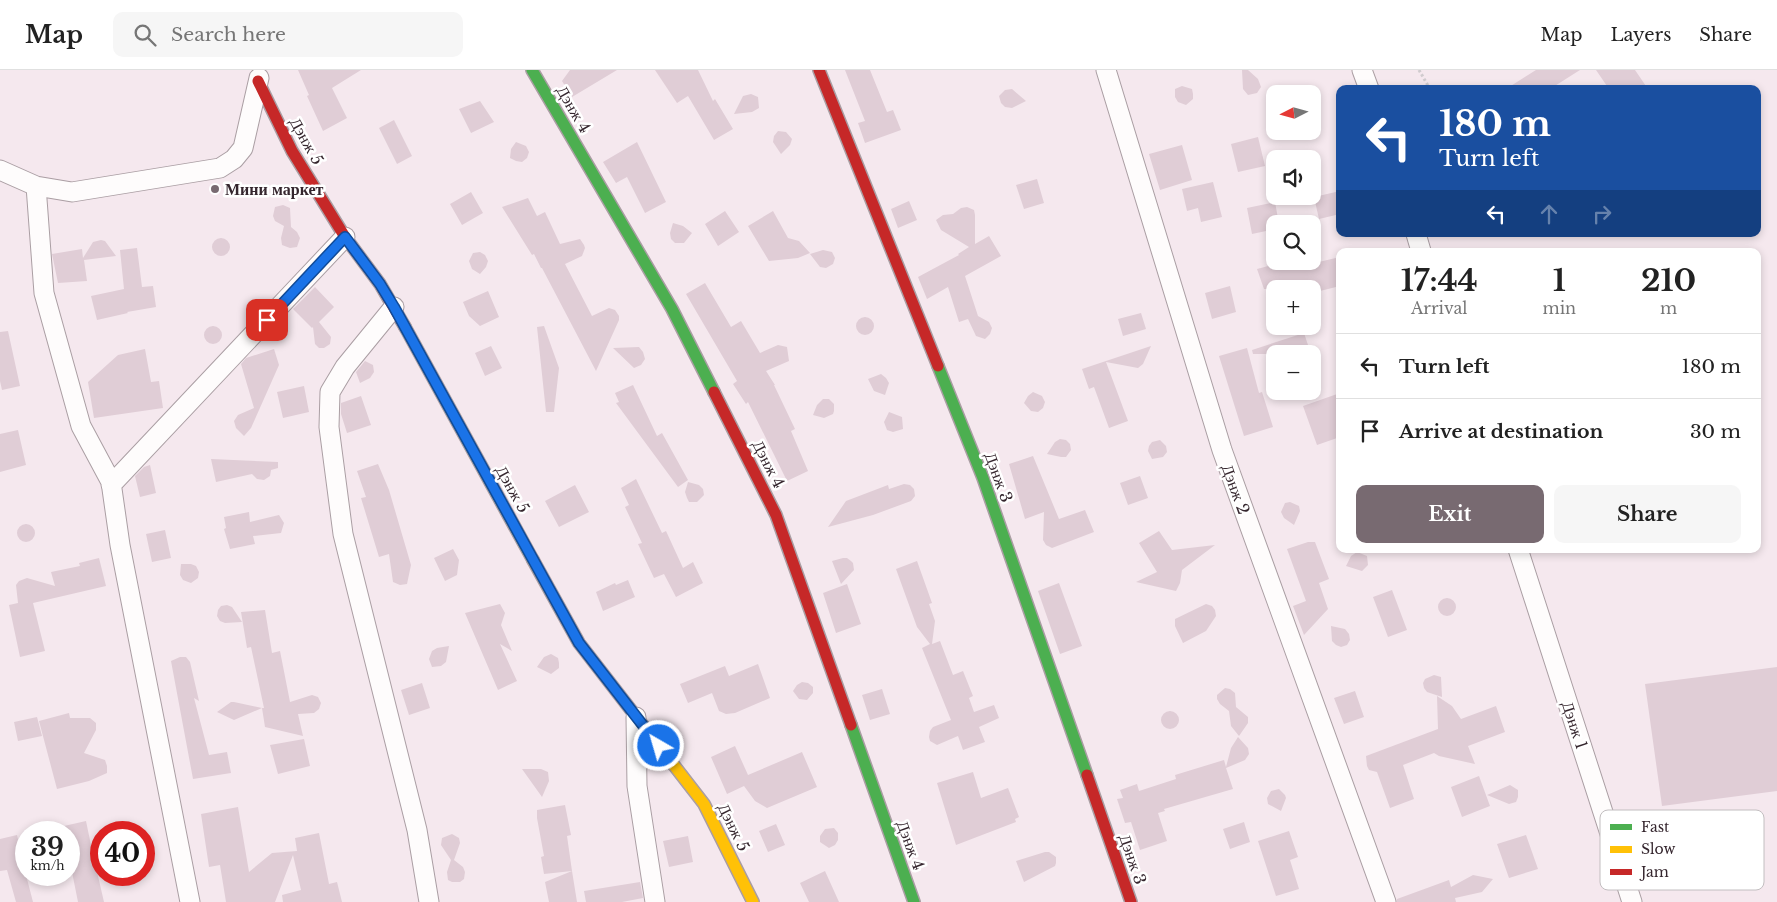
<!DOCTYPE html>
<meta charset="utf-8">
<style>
body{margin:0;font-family:"Libre Baskerville",serif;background:#f6f6f6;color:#222;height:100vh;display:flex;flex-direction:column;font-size:19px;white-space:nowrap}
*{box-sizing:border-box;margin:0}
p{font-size:16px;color:#767676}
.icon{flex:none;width:28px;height:28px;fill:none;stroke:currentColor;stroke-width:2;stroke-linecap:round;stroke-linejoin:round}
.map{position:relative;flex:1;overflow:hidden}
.details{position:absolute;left:1336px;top:178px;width:425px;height:305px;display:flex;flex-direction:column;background:#fff;border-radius:10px;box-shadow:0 2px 8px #0003}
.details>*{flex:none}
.hud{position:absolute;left:1336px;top:15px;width:425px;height:152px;border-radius:10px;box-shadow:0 2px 8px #0003;background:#1a4fa0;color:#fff;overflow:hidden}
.needle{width:32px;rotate:264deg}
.tools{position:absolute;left:1266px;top:15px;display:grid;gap:10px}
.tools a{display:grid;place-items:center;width:55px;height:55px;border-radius:10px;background:#fff;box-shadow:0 2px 8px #0003;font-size:25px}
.speed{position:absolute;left:15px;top:751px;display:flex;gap:10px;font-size:25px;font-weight:700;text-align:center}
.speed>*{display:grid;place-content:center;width:65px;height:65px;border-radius:50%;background:#fff;box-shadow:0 2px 8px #0003;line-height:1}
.speed small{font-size:12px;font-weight:400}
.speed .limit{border:8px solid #d22;background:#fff;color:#111}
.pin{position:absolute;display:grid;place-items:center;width:42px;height:42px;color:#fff;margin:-21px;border-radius:10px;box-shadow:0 2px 8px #0006}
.me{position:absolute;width:55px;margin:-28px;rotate:322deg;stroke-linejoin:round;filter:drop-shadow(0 0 4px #0008)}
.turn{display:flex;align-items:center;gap:18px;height:105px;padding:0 20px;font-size:22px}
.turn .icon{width:65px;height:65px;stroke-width:2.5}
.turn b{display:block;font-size:35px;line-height:42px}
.lanes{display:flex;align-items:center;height:48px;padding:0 20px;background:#0003;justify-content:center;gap:25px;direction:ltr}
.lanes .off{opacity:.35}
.eta{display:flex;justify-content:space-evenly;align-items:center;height:85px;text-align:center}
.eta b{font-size:30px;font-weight:700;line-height:35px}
.button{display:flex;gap:10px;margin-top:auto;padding:10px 20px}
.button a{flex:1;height:58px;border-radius:10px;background:#786a71;color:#fff;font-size:20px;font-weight:700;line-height:58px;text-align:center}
.button a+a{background:#f6f6f6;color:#222}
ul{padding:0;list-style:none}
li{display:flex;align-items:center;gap:15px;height:65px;padding:0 20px;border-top:1px solid #e0e0e0}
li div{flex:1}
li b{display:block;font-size:19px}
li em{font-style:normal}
header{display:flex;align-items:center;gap:30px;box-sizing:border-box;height:70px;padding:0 25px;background:#fff;border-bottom:1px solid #e0e0e0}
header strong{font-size:24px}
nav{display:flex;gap:28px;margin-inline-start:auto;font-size:18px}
.search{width:350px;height:45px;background:#f6f6f6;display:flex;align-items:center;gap:12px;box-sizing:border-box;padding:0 18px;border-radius:10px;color:#767676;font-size:19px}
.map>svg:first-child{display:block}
.building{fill:#e0cdd6}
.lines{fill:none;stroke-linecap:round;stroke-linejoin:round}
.street-casing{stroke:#aa9ea3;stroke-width:21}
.fast-casing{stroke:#aa9ea3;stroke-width:14}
.slow-casing{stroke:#aa9ea3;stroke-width:14}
.jam-casing{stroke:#aa9ea3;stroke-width:14}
.path{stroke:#d0cbce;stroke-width:3;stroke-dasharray:2.5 2.5;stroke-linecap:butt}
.street{stroke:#fefcfc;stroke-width:19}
.fast{stroke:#4caf50;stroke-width:11}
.slow{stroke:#ffc107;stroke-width:11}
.jam{stroke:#c62828;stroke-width:11}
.route-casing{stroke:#114b97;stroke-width:12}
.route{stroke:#1a73e8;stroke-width:9}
.poi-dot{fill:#786a71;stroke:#fff;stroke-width:2}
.labels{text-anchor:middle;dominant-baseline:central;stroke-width:5;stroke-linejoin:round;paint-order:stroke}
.street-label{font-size:16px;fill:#35262e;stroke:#fff}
.poi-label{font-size:16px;font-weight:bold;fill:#35262e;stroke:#fff;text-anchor:start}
.key{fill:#fff;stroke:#c2bec0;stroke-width:1}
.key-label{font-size:14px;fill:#35262e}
</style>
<header>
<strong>Map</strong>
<div class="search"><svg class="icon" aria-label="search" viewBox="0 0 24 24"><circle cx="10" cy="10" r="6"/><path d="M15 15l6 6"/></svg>Search here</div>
<nav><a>Map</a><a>Layers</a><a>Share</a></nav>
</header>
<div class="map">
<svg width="1777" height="832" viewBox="0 0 1777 832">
<rect width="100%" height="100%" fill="#f5e8ee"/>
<path class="building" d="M298,0H361L332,18L347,48L323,61L307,26L309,25Z
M570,0H617L572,27L562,11Z
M655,0H698L713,31L715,29L733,59L714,70L688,26L677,33Z
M845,0H870L887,42L893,40L901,60L865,73L858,53L865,51Z
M1242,0H1248L1258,9L1261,17L1257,23L1248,25L1243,19Z
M1536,0H1580L1550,19H1506Z
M1596,0H1635L1648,19H1609Z
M1182,16L1192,19L1193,24V29L1186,35L1178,32L1175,27V19Z
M1012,19L1026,31L1012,38L1005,37L1001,33L999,26L1005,20Z
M751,24L758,27L759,38L752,42L734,44L743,26Z
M480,31L494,52L471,63L459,39Z
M394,50L412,86L397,94L379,58Z
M778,61L786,62L792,69L790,75L781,84L773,72L774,66Z
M1258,67L1265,96L1238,102L1231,74Z
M516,72L526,76L529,82L527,88L522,92L516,91L510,88L511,79Z
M637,72L666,132L645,143L627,107L616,113L603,92Z
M1182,75L1192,110L1160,120L1149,84Z
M1037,109L1044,133L1024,139L1016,115Z
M1213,112L1222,147L1201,152L1198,138L1187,141L1182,119Z
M1340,121V144L1319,149L1314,127Z
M471,122L483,143L462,155L450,134Z
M528,128L537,146L545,142L560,174L580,169L584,175L585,178L582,186L565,194L592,246L609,238L615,240L619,246V250L596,301L542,198H541L534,184L532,185L502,137Z
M909,131L917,150L898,158L891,139Z
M1275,132L1279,154H1275V159L1252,164L1247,138Z
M283,135L290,138L291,157L297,162L300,168L297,177L290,178L282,175L281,168L284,156L275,151L273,146L275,137Z
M967,137L974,140L975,145V174L989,166L1001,186L965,206L978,246L989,252L992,258L990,264L985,269L976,266L968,249L959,252L948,217L927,229L918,207L959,185L958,184L969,177L941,160L936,150L943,145L953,144L961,138Z
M725,141L739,162L718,176L705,154Z
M773,141L788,168L799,171L810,183L798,188L769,191L748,156Z
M673,153L683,156L692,163L684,173H675L671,169L670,163Z
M212 177a9 9 0 1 1 18 0a9 9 0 1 1-18 0Z
M101,170L105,171L116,186L84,190L87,211L58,213L52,184L82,179L83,188L93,172Z
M137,178L142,217L153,216L156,237L127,242L128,243L97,250L91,226L124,219L120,180Z
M823,180L832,182L835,188L833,194L826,198L820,197L810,184Z
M480,182L485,185L488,191L486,197L480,204L472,199L469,191L473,183Z
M1340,187V216L1312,223V219H1264L1257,199L1280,193H1288L1289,199Z
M705,213L731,257L741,251L760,283L778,275L787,277L789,291L766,301L775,315H774L795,359L791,361L808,401L787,411L748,332L746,334L733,314L737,311L686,224Z
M1230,216L1236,242L1212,249L1205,223Z
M315,217L334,237L319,252L331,267L330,274L324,278H319L315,274L313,257L312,258L293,239Z
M488,221L499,247L480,256L469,246L463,232Z
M1141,243L1146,259L1123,266L1118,249Z
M856 256a9 9 0 1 1 18 0a9 9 0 1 1-18 0Z
M204 265a9 9 0 1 1 18 0a9 9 0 1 1-18 0Z
M544,256L559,298L554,342H546L537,257Z
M8,261L20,316L2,320L0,311V262Z
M1304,263L1311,284H1253L1252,280Z
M491,276L502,298L485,306L475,283Z
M1151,276L1143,294L1138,298L1106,292L1128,351L1109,358L1094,317L1089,319L1082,299Z
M639,277L643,282L645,289L641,295L634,298L613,278Z
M1247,278L1259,323L1262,322L1273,357L1244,366L1219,286Z
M145,279L151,312L159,311L163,338L94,348L88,312L118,285Z
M274,279L279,295L251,358L244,366L236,358L234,351L238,345L254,338L241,294L246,288Z
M365,291L373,295L374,302L370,308L360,313L356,302Z
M881,304L886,308L889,313L885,325L874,321L868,309Z
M633,315L657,366L662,363L688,410L678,417L616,333L619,332L615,323Z
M304,316L309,342L283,348L277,322Z
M1033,322L1042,326L1045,332L1043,338L1038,342L1031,341L1024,333L1028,326Z
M1340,323V367L1317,375L1303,336Z
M361,326L371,355L347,363L341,344V333Z
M823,329H829L834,334V341L833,344L824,348L813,345L817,335Z
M889,342L902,347L903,359L893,362L887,360L884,352Z
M18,360L26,395L0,402V364Z
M1060,369L1066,370L1070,374L1071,380L1066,387H1061L1047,384L1055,372Z
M1160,370L1166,376L1167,382L1163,387L1152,389L1148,381L1149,376L1152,372Z
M1033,386L1059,449L1085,440L1094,462L1052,478L1046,475L1043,470L1044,442L1025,449L1009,394Z
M211,389L278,392V398L271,400L270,406L264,410L257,409L252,404L216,412Z
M378,394L389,420L411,495L407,514L400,515L393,512L389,484L379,487L361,428L366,427L357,401Z
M150,395L156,423L140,427L135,406L144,397Z
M1140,406L1148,428L1128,435L1120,413Z
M636,409L662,463L666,461L683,498L693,492L703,513L676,527L664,504L654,508L638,474L642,473L625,437L629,435L621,418Z
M688,412L699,415L703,419L704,425L697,432H689L687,428L685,422Z
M904,414L910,415L914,419L915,426L911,431L873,445L828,457L846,431L888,415L889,419Z
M575,415L589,442L559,457L545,431Z
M1290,432L1299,436L1300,441L1294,455L1284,448L1281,442L1285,433Z
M249,442L250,452L279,445L284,453L281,463L253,466L255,474L230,479L224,459L226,458L224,447Z
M17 463a9 9 0 1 1 18 0a9 9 0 1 1-18 0Z
M165,460L171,488L152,492L146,464Z
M1159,461L1172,480L1215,475L1182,500L1180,513L1176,521L1136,512L1157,502L1139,473Z
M1308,472H1315L1329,509L1319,513L1328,539L1304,565L1293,536L1306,531L1287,479Z
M453,479L459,490L457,505L445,511L434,488Z
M1357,482L1367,486L1368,495L1362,501L1346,496L1351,486Z
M99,488L106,516L33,533L45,581L20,587L9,535L18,533L16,515L19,511L27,508L55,516L51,502L80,496L79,493Z
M843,488H847L851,491L853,493L854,500L841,514L832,491Z
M917,491L932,533L929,534L935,551L932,574L940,571L953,605L963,601L973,626L969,628L974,642L994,635L999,648L979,657L985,672L963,680L958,666L937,675L930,671L929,667L930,661L933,657L951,650L922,578L930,574L917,557L896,499Z
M181,494H191L196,496L199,502L198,508L191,513L183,510L180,505Z
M628,510L635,527L603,541L596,522L615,513L616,515Z
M1059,513L1082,576L1060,584L1038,521Z
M847,514L861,554L836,563L823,523Z
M1392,520L1407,560L1388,567L1373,527Z
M1438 537a9 9 0 1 1 18 0a9 9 0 1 1-18 0Z
M500,534L505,543L501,555L512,581L500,574L517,611L498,620L465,543Z
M1206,534L1212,536L1215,540L1216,546L1206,561L1183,573L1175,556V549Z
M227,535L232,537L242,552L225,553L220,551L217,546L218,540L221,536Z
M265,540L272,583L280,581L290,632L312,625L318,627L321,633L319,639L314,643L298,644L303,666L265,657L262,638H264L251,577L247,578L241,542Z
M1331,556L1345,559L1349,564L1350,570L1347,575L1341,577L1336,575L1332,571Z
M449,576L446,592L441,596L432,597L429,589L432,581L437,578Z
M551,584L558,588L559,593V598L551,604L537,597L544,587Z
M180,587H186L190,592L199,631L194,628L209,685L227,682L231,703L193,709L171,591Z
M758,594L770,628L735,643L726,644L719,641L712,623L688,633L680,614L725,596L729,606Z
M1777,597V721L1662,736L1645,614Z
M1434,605L1441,607L1442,627L1427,622L1424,618L1423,613L1425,609Z
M802,612L808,613L813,617V623L807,630L799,629L793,621L797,615Z
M422,613L430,638L409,645L401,620Z
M1225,618L1230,619L1235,623L1236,637L1248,647V653L1239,666L1231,656L1229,641L1220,634L1217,629V625Z
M882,619L890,644L870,650L862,625Z
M1355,621L1364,647L1344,654L1334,628Z
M1437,626L1452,636L1461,649L1496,636L1505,662L1468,676L1475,694L1439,686L1434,683L1403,695L1414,729L1390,738L1377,702L1369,700L1367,696L1366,686L1438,659Z
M231,632H234L262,638L234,650L217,642Z
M1161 650a9 9 0 1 1 18 0a9 9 0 1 1-18 0Z
M69,643L70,648H90L96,653V660L84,683L105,690L107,696V703L89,711L57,719L39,651Z
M37,647L42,666L18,671L14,652Z
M1238,667L1248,678L1249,684L1245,690L1226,698L1233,719L1164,739L1165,741L1158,743L1167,771L1140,780L1131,752L1125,753L1117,729L1123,728L1120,720L1137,714L1139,721L1176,709L1175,705L1224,690L1226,697L1231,678Z
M304,669L310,696L278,704L270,675Z
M735,676L748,705L802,682L817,717L767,738L755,731L744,716L727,724L711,687Z
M522,699H541L548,702L549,711L542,727Z
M973,702L981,728L1008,718L1019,747L1015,749L1016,752L956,775L937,713Z
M1479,706L1490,736L1462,747L1451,717Z
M1510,715L1518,720V727L1516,732L1509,734L1487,725Z
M1279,719L1285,725L1286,728L1281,741L1268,734L1267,728L1271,721Z
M565,735L571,765L567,766L572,801L544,804L541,787L544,786L537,748V740Z
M238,737L249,802L272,783L297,781L295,768L319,763L329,814L337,812L342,832H283L282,825L301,820L293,785L275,832H226L220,795L209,797L201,744Z
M86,751L92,780L104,832H78L69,787V762H66L64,756Z
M1244,752L1250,772L1230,779L1223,759Z
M776,754L785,775L768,782L759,761Z
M834,758L838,763V770L835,775L829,778L820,772V766L825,759Z
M1289,761L1298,787L1290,790L1299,819L1276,826L1258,771Z
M452,764L459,768L460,773L454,790L463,797L465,802L464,809L460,812H452L448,810L447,802L451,790L441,775L442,768Z
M17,765L26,805L33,832H16L7,800L0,801V769Z
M1526,765L1538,799L1509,808L1497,774Z
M688,766L693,792L669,797L663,771Z
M1045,782H1049L1056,787V793L1055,796L1024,812L1016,791Z
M572,801L577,832H549L545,812Z
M825,801L839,832H809L800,813Z
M1473,805L1493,809L1482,822L1455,828L1456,832H1397V829L1449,810L1451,817Z
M640,812L643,828L622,832H586L584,821Z"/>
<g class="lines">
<defs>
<path id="street" d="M1106,0L1222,380L1386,832
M1362,0L1369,19
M0,100L36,116L72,122L220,98L234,89L243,78L259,8
M36,116L44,223L81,356L111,412L120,475L190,832
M1416,164L1421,181
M394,237L345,297L330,322L329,357L343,464L417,760L429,832
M111,415L345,167
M1518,479L1632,832
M636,647L637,716L655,832"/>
<path id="fast" d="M532,0L672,239L714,322
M405,257L533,490
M938,296L983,408L1087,705
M851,655L914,832"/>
<path id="slow" d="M533,490L579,573L704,734L753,832"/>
<path id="jam" d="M819,0L938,296
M258,11L292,81L345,167L380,214L405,257
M714,322L776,445L851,655
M1087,705L1131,832"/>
</defs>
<use href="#street" class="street-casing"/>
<use href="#fast" class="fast-casing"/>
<use href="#slow" class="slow-casing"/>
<use href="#jam" class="jam-casing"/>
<path class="path" d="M1419,0L1430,19"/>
<use href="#street" class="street"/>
<use href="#fast" class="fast"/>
<use href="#slow" class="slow"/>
<use href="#jam" class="jam"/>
</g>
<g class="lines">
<defs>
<path id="route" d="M267,250L345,167L380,214L394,237L579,573L659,676"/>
</defs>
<use href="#route" class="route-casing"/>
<use href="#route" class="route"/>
</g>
<circle class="poi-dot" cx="215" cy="119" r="5"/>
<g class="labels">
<g class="street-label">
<text transform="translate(574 39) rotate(60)">Дэнж 4</text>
<text transform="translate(307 71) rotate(61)">Дэнж 5</text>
<text transform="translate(769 394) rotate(63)">Дэнж 4</text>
<text transform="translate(999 407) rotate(70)">Дэнж 3</text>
<text transform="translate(513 419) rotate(61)">Дэнж 5</text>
<text transform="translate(1236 419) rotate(70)">Дэнж 2</text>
<text transform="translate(1575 655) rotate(72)">Дэнж 1</text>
<text transform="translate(734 757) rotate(64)">Дэнж 5</text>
<text transform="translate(911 775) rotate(70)">Дэнж 4</text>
<text transform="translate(1133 789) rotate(71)">Дэнж 3</text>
</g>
<g class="poi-label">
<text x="225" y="119">Мини маркет</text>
</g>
</g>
<rect x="1600" y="740" width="164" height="80" rx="8" class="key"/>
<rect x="1610" y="754" width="22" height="6" fill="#4caf50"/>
<rect x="1610" y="776" width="22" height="7" fill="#ffc107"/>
<rect x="1610" y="799" width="22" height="6" fill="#c62828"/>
<g class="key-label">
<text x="1641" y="762">Fast</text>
<text x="1641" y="784">Slow</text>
<text x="1641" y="807">Jam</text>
</g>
</svg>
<div class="tools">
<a><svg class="needle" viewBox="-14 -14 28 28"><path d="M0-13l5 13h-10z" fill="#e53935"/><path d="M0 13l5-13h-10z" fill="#767676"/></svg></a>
<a><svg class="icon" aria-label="sound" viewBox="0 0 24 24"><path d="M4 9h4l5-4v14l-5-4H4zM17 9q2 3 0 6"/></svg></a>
<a><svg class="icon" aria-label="search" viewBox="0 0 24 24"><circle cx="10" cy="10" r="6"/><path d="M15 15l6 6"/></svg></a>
<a>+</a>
<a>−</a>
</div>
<div class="speed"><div>39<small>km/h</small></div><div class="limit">40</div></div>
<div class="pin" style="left:267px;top:250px;background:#d93025"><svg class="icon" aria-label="arrive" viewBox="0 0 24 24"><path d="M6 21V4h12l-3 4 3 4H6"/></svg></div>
<svg class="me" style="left:659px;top:676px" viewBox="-20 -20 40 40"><circle r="17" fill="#1a73e8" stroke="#fff" stroke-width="3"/><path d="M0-11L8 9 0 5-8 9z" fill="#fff"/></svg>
<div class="hud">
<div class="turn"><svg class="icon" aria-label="left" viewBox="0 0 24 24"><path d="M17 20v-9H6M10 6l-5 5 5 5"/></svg><div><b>180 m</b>Turn left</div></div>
<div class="lanes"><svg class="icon" aria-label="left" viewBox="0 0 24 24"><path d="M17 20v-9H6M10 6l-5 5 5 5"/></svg><svg class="icon off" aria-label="ahead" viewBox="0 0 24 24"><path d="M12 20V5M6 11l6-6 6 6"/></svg><svg class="icon off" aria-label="right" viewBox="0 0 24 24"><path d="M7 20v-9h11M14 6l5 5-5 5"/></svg></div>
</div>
<section class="details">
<div class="eta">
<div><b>17:44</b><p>Arrival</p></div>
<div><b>1</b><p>min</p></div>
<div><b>210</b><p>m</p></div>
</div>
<ul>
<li><svg class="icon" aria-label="left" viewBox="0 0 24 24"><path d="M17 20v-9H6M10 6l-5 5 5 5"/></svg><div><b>Turn left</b></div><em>180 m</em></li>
<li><svg class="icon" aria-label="arrive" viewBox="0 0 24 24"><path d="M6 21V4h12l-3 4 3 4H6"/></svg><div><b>Arrive at destination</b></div><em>30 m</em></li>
</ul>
<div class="button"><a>Exit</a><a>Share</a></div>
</section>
</div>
